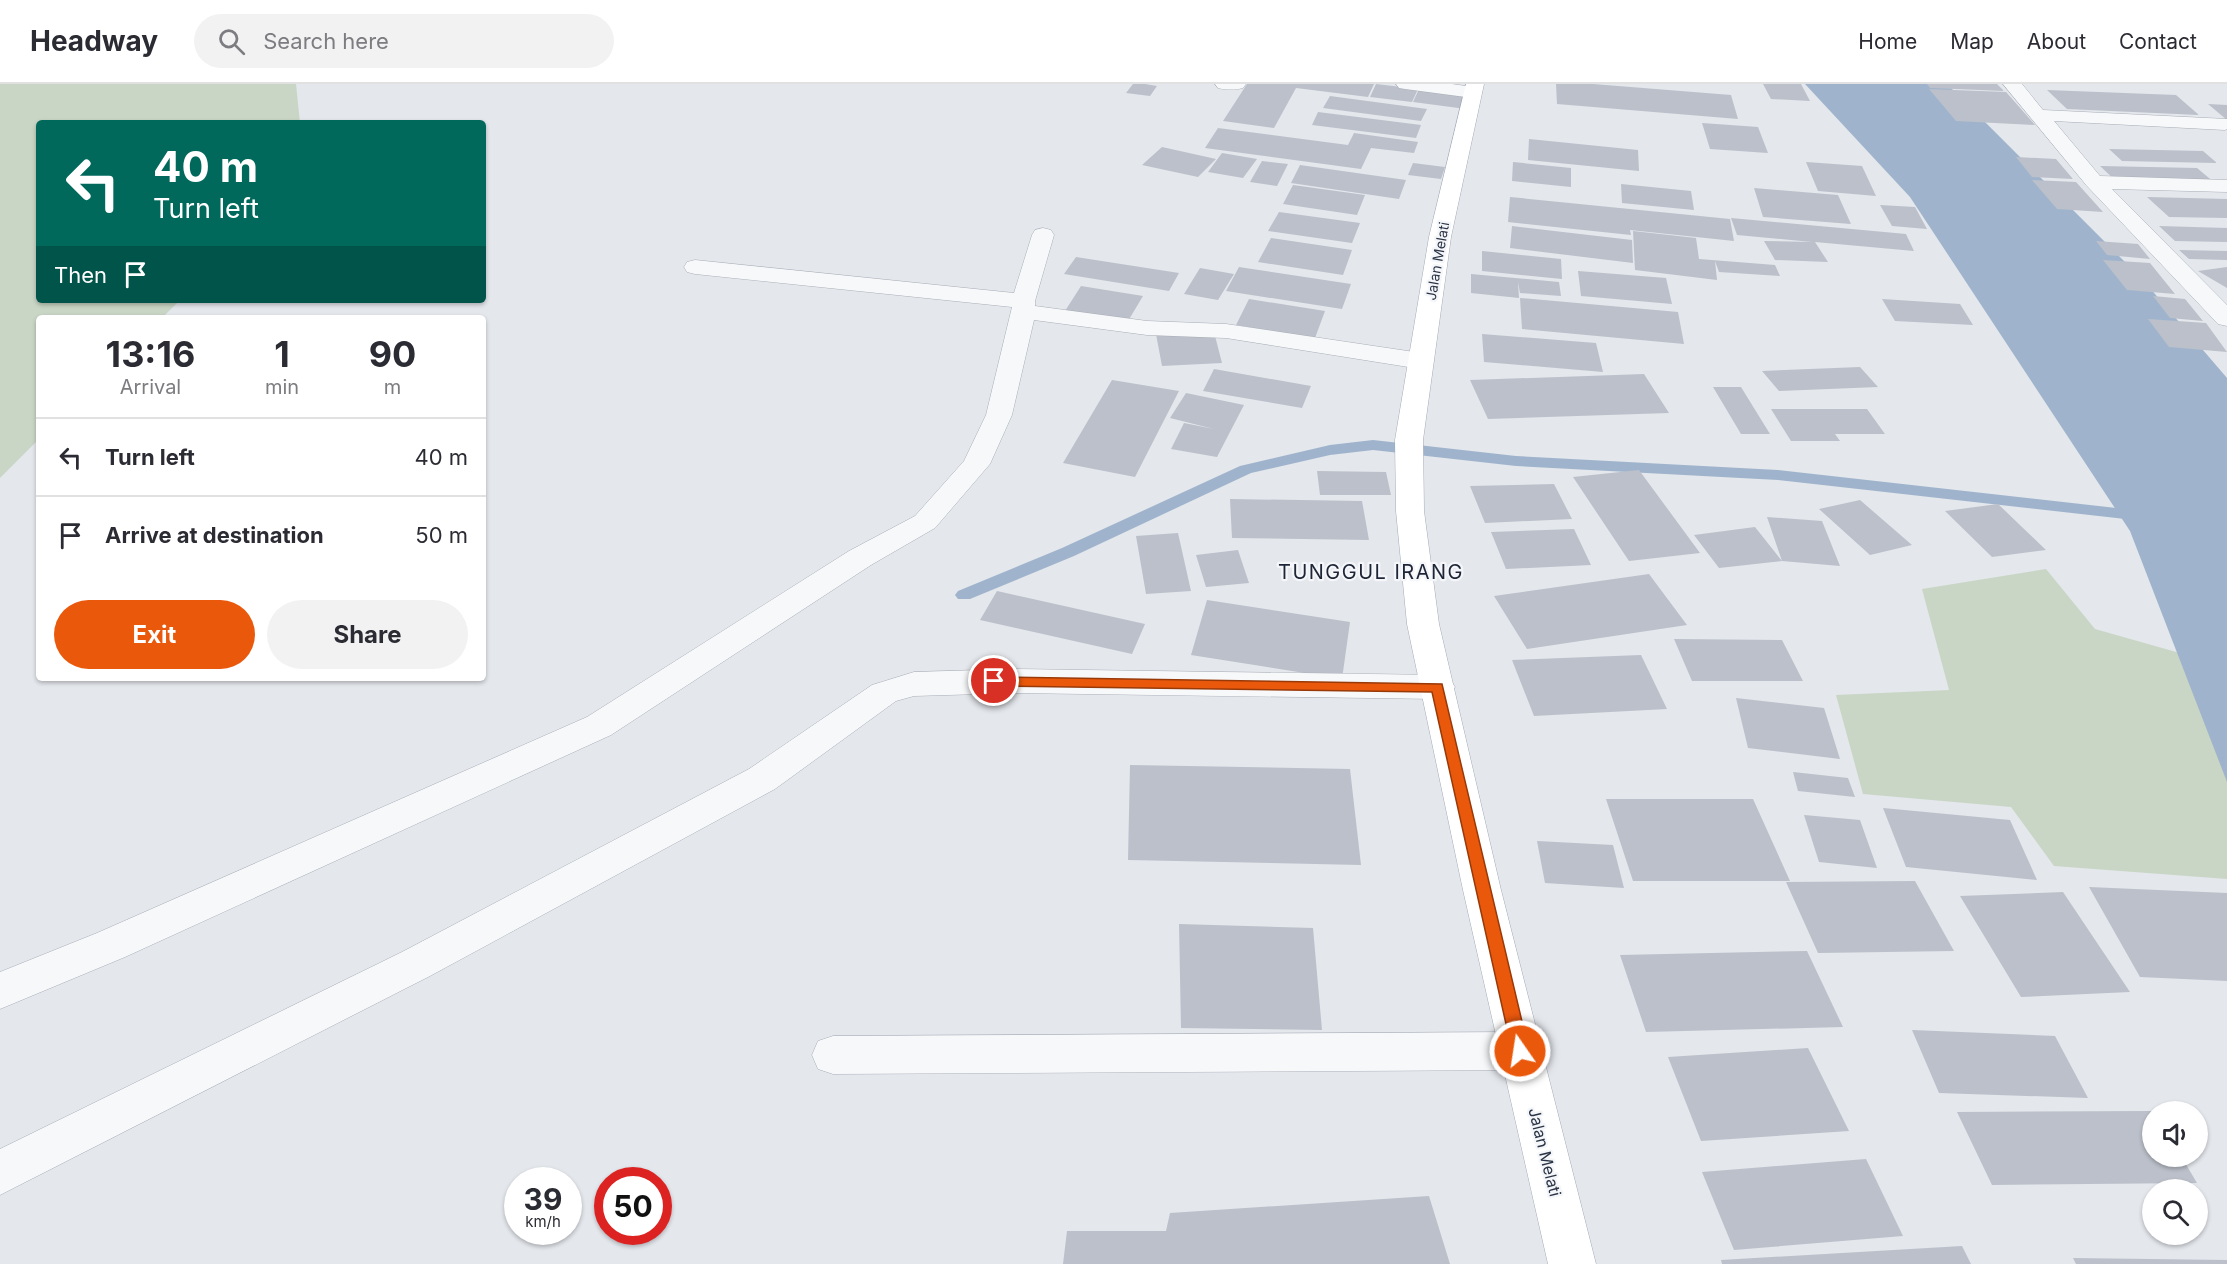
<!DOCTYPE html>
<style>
body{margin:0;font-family:Inter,sans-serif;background:#f2f2f3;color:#2b2b33;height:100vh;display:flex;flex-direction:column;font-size:22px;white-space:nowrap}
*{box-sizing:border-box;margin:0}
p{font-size:20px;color:#7c7c81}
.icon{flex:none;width:33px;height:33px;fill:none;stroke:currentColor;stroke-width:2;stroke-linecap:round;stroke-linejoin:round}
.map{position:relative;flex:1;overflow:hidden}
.panel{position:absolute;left:36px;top:231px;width:450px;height:366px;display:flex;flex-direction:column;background:#fff;border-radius:6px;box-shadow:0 2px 4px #0004}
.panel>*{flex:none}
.banner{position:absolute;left:36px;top:36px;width:450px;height:183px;border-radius:6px;box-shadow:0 2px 4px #0004;background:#00695c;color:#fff;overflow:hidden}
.controls{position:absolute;left:2142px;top:1017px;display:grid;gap:12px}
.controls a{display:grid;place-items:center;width:66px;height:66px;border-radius:50%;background:#fff;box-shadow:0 2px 4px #0004;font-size:30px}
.speed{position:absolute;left:504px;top:1083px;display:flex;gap:12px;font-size:30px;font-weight:700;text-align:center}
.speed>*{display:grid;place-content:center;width:78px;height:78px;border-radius:50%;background:#fff;box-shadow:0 2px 4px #0004;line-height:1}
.speed small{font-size:15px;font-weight:400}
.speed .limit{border:9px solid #d22;background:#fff;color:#111}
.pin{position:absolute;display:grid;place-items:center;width:51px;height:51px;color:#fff;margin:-26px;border:3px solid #fff;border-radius:50%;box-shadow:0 2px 6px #0007}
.me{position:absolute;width:66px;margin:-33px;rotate:347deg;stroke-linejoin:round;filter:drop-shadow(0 0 4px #0008)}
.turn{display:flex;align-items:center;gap:21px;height:126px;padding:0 18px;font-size:27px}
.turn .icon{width:78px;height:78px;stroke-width:2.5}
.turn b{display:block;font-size:42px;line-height:51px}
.then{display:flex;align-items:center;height:57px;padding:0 18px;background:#0003;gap:12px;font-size:22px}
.eta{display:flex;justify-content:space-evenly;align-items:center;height:102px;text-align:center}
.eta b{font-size:36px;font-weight:700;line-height:42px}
.button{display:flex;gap:12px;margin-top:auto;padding:12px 18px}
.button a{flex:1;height:69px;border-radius:36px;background:#ea580c;color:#fff;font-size:24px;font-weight:700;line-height:69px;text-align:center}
.button a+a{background:#f2f2f3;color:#2b2b33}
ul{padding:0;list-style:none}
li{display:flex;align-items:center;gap:18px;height:78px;padding:0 18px;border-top:2px solid #e1e1e2}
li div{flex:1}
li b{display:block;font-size:22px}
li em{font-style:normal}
header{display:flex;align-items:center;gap:36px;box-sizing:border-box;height:84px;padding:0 30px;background:#fff;border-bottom:2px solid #e1e1e2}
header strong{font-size:28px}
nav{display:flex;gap:33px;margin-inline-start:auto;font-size:21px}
.search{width:420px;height:54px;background:#f2f2f3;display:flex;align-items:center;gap:15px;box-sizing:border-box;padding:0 21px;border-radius:33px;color:#7c7c81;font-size:22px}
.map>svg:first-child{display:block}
.green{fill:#c9d6c5}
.water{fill:#9fb4cc}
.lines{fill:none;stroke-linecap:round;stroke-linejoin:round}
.stream{fill:#9fb4cc;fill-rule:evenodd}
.building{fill:#bbc0ca}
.minor-casing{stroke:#a9aeb7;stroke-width:1}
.major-casing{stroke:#a3abb8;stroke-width:1}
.minor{fill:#f7f8fa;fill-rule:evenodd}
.major{fill:#fff;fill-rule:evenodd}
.route{fill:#ea580c;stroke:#983908;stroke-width:1.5}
.labels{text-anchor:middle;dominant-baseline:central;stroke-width:4.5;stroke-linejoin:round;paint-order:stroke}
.far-street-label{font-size:14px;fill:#2b3445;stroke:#f4f6f9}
.street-label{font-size:16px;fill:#2b3445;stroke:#f4f6f9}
.quarter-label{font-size:20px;letter-spacing:1.5px;fill:#1d2536;stroke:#f4f6f9}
</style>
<header>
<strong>Headway</strong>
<div class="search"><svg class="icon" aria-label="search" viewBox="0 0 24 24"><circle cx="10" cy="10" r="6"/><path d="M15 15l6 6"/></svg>Search here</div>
<nav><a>Home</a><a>Map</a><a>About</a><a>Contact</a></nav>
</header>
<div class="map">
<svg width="2227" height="1180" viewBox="0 0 2227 1180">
<rect width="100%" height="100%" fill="#e4e7ec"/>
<path class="green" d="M0,0H296L300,39H39V216H180L162,234H39V355L0,394Z
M2046,485L2095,545L2208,577L2227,627V795L2054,782L2011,723L1863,710L1836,611L1949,606L1922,505Z"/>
<path class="water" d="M1805,0H1947L2143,196L2227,294V698L2130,447L1910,113Z"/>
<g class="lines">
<path class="stream" d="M1373,356L1516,372L1778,386L2143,427L2149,428L2152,432L2149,436L2143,437L1778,396L1516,382L1373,366L1330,371L1251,389L1074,472L970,515H958L955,511L958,507L1062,464L1240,382L1330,361Z"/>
</g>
<path class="building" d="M1133,0H1145L1157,2L1150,12L1126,9Z
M1247,0H1374L1368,13L1296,4L1274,44L1223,37Z
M1376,0L1418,5L1412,18L1370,13Z
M1556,0H1593L1731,11L1738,35L1557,20Z
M1763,0H1801L1810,17L1771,15Z
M1927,0H1997L2004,7L1930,4Z
M1419,5L1471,11L1466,25L1413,18Z
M1929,5L2006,8L2035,41L1956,37Z
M2047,6L2176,11L2199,31L2067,25Z
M1330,12L1427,25L1421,37L1323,24Z
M2208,20L2227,21V36Z
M1318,28L1421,41L1416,54L1312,41Z
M1702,39L1758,43L1768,69L1710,65Z
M1218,44L1348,61L1354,49L1418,58L1414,69L1371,64L1361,85L1205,64Z
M1529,55L1638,66L1639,87L1528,76Z
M1162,63L1216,75L1198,93L1142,81Z
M2109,65L2203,67L2217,79L2122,77Z
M1222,69L1257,75L1243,94L1208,88Z
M2016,73L2056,75L2073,95L2032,93Z
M1262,77L1288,80L1277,102L1250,98Z
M1513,78L1571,84V103L1512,97Z
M1806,78L1862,82L1876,112L1818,107Z
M1413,79L1445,83L1441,95L1408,91Z
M1300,81L1406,96L1399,115L1291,99Z
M2100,82L2197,84L2215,99L2116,97Z
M2032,96L2076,98L2103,128L2057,125Z
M1621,100L1691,107L1694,126L1622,119Z
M1293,101L1365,111L1357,131L1283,120Z
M1754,104L1838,111L1851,140L1763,133Z
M1510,113L1730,135L1734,157L1630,146L1631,151L1508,138Z
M2147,113L2227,115V134L2169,133Z
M1880,121L1915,123L1927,145L1892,142Z
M1279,128L1360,139L1352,159L1268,147Z
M1731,134L1906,150L1914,167L1815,158L1828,178L1775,176L1764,157L1812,158L1737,151Z
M1512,142L1632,156L1633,179L1510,164Z
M2159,142L2227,144V158L2175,157Z
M1633,147L1696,154L1699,175L1775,181L1780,192L1719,188L1715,177L1717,196L1635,186Z
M1271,154L1352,166L1343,191L1258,178Z
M2096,157L2138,160L2150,175L2107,171Z
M2179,166L2227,167V176L2189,175Z
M1482,167L1561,175L1562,195L1482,187Z
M1076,173L1179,189L1169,207L1064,190Z
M2103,176L2150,179L2175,210L2127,206Z
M1239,183L1351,200L1342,225L1226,207Z
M2227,183V204L2198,187Z
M1200,184L1234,190L1218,216L1184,210Z
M1578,187L1666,194L1672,220L1581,212Z
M1471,190L1559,198L1561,212L1520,209L1518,198L1519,214L1471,209Z
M1081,202L1143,212L1128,237L1065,227Z
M2153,212L2185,215L2203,237L2170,234Z
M1520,214L1678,228L1684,260L1522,245Z
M1249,215L1325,227L1315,254L1236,241Z
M1882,215L1960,220L1973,241L1895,237Z
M2148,235L2206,239L2227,268L2169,263Z
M1214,248L1222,279L1162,282L1156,250Z
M1482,250L1596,259L1603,288L1484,278Z
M1860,283L1878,303L1779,307L1762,287Z
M1214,285L1311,302L1302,324L1203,307Z
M1644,290L1669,329L1488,335L1470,296Z
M1112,296L1179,307L1135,393L1063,379Z
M1713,303H1741L1770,350H1741Z
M1186,309L1244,321L1217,373L1171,365L1184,339L1214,345L1170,334Z
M1771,325H1867L1885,350H1835L1840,357H1791Z
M1639,386L1700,469L1629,477L1573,393Z
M1317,387L1386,388L1391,411H1320Z
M1554,400L1572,435L1485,439L1470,402Z
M1230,415L1362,417L1369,456L1232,454Z
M1860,416L1912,461L1870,471L1819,425Z
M1998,420L2046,466L1992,473L1945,427Z
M1767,433L1822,437L1840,482L1782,477Z
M1755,443L1782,477L1719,484L1694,451Z
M1574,445L1591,481L1506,485L1491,448Z
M1178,449L1191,507L1146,510L1136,452Z
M1238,466L1249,499L1206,503L1196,471Z
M1649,490L1687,541L1527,565L1494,512Z
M997,507L1145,540L1132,570L980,536Z
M1207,516L1350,538L1342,595L1191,571Z
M1674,555L1782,556L1803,597H1692Z
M1641,571L1667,625L1534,632L1512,576Z
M1736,614L1824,624L1840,675L1748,664Z
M1130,681L1350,685L1361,781L1128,776Z
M1793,688L1848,694L1855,713L1798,707Z
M1606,715H1753L1790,797H1633Z
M1883,724L2010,736L2037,796L1906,783Z
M1804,731L1860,736L1877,784L1819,778Z
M1537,757L1613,761L1624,804L1545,799Z
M1915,797L1954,867L1818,869L1786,798Z
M2089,803L2227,809V897L2140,893Z
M2063,808L2130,908L2021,913L1960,812Z
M1179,840L1313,844L1322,946L1181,944Z
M1807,867L1843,943L1646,948L1620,871Z
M1912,946L2055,952L2088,1014L1939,1009Z
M1808,964L1849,1047L1701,1057L1668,973Z
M2152,1027V1072H2181L2197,1099L1992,1101L1957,1028Z
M1866,1075L1903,1152L1734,1166L1702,1088Z
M1429,1112L1450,1180H1063L1067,1147H1166L1170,1129Z
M1962,1162L1971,1180H1722L1721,1176Z
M2073,1174L2227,1176V1180H2076Z"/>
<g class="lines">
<defs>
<path id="minor" d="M1215,0H1246L1243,4C1235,6 1226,6 1218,4Z
M1396,0H1452L1479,4L1482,8L1479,12L1473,14L1405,5L1399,4Z
M2003,0H2022L2043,26L2227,35V45L2225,46L2054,37L2100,92L2227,96V108L2112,105L2227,221V242L2218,240L2087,102Z
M1043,144L1051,146L1054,151L1035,217V222L1147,237L1226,240L1421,269L1430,272L1434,277L1430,282L1421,285L1226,254L1147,251L1034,236L1012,331L990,380L935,444L871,481L611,651L125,873L0,925V888L97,849L587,633L849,467L915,432L964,377L986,331L1012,223L695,190L687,188L684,183L687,178L695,176L1014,209L1032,151L1035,146Z
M1014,585L1438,591L1450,595L1455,603L1450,611L1438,615L1014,609L914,612L896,617L775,705L430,892L0,1111V1065L402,868L749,685L872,601L914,588Z
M1520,948L1535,953L1541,967L1535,981L1520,986L833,990L818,985L812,971L818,957L833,952Z"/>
<path id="major" d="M1466,0H1484L1451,153L1423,356L1424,427L1439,540L1501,806L1596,1180H1548L1463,806L1407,540L1396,427L1395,356L1429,153Z"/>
</defs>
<use href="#minor" class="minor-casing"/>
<use href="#major" class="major-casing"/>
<use href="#minor" class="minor"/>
<use href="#major" class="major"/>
</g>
<path class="route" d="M994,593L1442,600L1529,967L1527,973L1520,975L1514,973L1512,967L1432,608L994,602L987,597Z"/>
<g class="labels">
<g class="far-street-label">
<text transform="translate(1437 177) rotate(-80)">Jalan Melati</text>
</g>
<g class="street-label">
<text transform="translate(1545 1068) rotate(76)">Jalan Melati</text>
</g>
<g class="quarter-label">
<text x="1371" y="488">TUNGGUL IRANG</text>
</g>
</g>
</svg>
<div class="controls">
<a><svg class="icon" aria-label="sound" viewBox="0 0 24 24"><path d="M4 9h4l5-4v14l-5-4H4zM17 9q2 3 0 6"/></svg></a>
<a><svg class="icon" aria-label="search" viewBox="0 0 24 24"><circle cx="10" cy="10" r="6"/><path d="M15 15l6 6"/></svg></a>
</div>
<div class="speed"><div>39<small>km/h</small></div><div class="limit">50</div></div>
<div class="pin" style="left:994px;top:597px;background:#d93025"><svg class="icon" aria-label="arrive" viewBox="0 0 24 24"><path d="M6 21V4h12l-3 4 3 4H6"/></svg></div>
<svg class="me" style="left:1520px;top:967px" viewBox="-20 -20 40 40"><circle r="17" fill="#ea580c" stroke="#fff" stroke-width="3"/><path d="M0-11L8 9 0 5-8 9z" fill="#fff"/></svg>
<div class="banner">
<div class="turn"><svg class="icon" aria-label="left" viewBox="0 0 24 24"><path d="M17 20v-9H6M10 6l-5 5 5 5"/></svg><div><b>40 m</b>Turn left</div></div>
<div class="then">Then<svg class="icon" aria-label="arrive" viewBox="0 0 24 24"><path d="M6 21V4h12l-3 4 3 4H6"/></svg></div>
</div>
<section class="panel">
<div class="eta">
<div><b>13:16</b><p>Arrival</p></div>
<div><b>1</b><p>min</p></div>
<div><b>90</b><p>m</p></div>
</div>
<ul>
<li><svg class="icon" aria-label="left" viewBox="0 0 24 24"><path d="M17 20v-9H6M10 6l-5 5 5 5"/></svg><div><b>Turn left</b></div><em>40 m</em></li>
<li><svg class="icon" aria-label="arrive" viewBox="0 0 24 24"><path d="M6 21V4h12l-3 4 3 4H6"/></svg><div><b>Arrive at destination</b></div><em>50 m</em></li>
</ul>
<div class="button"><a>Exit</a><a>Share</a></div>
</section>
</div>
